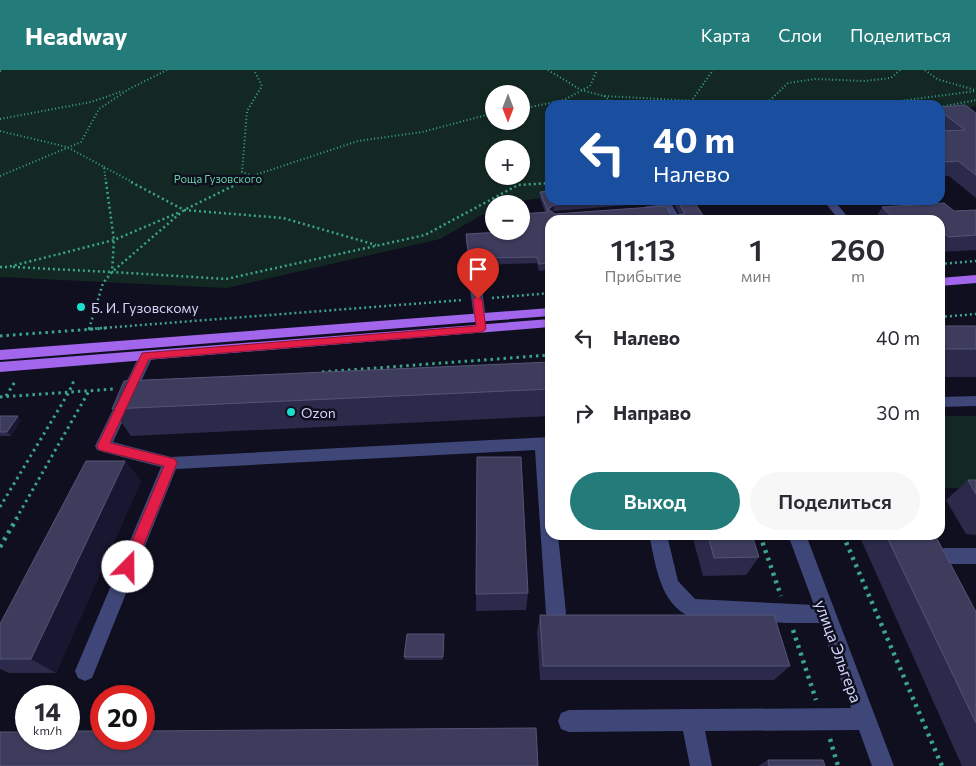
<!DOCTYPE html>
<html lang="ru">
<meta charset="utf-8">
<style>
body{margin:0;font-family:Commissioner,sans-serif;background:#f7f7f7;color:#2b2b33;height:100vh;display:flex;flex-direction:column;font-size:19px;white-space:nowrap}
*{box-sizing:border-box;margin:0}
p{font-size:16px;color:#7c7c81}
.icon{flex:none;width:28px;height:28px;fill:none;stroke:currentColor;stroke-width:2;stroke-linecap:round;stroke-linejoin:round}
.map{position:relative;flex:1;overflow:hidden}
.drawer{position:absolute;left:545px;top:145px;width:400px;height:325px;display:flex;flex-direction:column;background:#fff;border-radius:15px;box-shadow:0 1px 4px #0004}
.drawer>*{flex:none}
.hud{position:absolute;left:545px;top:30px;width:400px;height:105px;border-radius:15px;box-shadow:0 1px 4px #0004;background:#1a4fa0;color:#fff;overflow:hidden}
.needle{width:32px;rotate:180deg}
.controls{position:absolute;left:485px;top:15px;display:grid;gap:10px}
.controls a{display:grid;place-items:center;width:45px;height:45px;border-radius:50%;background:#fff;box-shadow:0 1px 4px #0004;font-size:25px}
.speed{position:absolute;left:15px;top:615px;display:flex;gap:10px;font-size:25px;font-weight:700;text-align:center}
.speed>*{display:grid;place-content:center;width:65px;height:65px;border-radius:50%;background:#fff;box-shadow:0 1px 4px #0004;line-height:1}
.speed small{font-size:12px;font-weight:400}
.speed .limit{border:8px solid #d22;background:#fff;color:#111}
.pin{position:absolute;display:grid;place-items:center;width:42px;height:42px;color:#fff;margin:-51px -21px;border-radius:50% 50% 50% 0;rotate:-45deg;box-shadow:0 0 5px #0007}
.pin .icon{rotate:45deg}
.me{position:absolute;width:55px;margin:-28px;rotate:22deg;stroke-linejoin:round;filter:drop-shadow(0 0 4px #0008)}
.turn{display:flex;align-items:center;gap:18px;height:105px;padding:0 25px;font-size:22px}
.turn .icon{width:65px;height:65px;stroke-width:2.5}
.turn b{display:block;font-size:35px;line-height:42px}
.eta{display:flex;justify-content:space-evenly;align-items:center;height:85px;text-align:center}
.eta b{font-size:30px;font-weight:600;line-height:35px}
.cta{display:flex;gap:10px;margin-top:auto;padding:10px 25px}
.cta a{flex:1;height:58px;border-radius:30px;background:#237c79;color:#fff;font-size:20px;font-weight:600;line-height:58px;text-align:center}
.cta a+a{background:#f7f7f7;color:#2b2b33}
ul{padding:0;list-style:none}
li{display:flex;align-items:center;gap:15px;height:75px;padding:0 25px}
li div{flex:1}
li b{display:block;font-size:19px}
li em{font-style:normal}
header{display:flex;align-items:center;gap:30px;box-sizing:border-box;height:70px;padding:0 25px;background:#237c79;color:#fff}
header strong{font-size:24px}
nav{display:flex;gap:28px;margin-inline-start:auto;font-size:18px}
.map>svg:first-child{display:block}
.green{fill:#132823;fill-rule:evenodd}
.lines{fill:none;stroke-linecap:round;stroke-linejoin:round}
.path-far3{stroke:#3ba48b;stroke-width:2;stroke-dasharray:1 2.5;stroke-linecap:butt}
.path-far2{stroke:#3ba48b;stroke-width:2.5;stroke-dasharray:2 3;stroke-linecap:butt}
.path-far1{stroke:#3ba48b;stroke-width:3;stroke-dasharray:2.5 4;stroke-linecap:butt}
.path{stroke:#3ba48b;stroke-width:4.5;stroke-dasharray:3 5;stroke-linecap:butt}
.minor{fill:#3f4778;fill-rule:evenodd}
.major{fill:#a266ed;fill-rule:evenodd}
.wall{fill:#2b2a4a;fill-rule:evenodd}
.shaded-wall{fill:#181731}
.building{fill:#3d3c5d;stroke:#545476}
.route{fill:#e11d48;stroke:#92132f}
.poi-dot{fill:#1adece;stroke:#0f0f1f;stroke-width:2}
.labels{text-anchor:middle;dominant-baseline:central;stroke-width:5;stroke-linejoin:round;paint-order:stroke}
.far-park-label{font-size:11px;fill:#67d1a3;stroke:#0f0f1f}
.poi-label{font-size:14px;fill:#d2d5fa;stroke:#0f0f1f;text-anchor:start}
.near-street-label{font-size:16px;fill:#d2d5fa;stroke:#0f0f1f}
</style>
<header>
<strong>Headway</strong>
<nav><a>Карта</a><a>Слои</a><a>Поделиться</a></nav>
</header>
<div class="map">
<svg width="976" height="696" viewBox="0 0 976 696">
<rect width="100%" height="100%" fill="#0f0f1f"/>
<path class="green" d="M0,0H976V36L940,47V35H550V127L494,134V138L440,169L227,218L0,207ZM494,24H521V51H494ZM494,79H521V106H494Z
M940,346H976V418H940Z"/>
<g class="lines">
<path class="path-far3" d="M548,0L581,20L604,26L772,35
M925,0L937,9L975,20
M0,1L3,0
M604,26L616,35
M693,29L713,0
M767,33L788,13L815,9L865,11L891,8L900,0
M869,35L976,21
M940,37L976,30
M521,39L564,30L590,16L597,0
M0,49L91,32L123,21
M0,61L67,77L104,97L106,113
M104,97L134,113
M0,106L81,72L99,39L129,19L167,0
M252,106L242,102L247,41L262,16L254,0
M238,113L252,106L358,71L422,62L494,43"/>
<path class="path-far2" d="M106,112L114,170L112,202L226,209L425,165L518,115L550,113
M131,112L184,140L283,148L376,175
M940,194L976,191
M0,197H8L114,170L180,142
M13,197L111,202
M492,228L550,223
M940,247L976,244
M89,259L103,213L112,202L184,140L241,112
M90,259L463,230"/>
<path class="path-far1" d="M89,260L90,258
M0,266L106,258
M322,302L550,285
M6,326L16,310
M0,327L114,319
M0,437L69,322L75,308
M16,449L89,321"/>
<path class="path" d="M760,465L781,526
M843,465L942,696
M0,477L17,448
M793,560L816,630
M830,669L838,696"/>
<path class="minor" d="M823,130H834L850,150H839Z
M668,134L672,135L681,150H671L665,140L647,142L642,139L647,136Z
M474,200L480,204L486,248L480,252L474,248L468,204Z
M146,281L151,283L153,286L113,372L171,387L550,367V465H558L566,543L563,550L556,552L549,550L546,543L535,380L176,399L92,608L85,611L78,608L75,601L161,397L103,382L97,380L95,376L139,286L141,283Z
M976,326V336L940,337V327Z
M649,465H667L678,511L695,529L814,535L788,465H806L894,696H872L859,660L705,661L712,696H690L683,661L569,662L561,659L558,651L561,643L569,640L851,638L820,553H787L691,547C659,534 656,494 649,465Z
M945,478H976V494H945L939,492L936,486L939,480Z"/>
<path class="major" d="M976,205V213L940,216V208Z
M550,238V246L0,290V280Z
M550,249V257L0,302V292Z"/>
</g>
<path class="wall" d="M940,37L976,43V128L949,106H940Z
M540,122L550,130H693L706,150H550V200L539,201L537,193L485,195L484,188L469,189L466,164L522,160L521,157V144L545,142L540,128ZM668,132L674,134L679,144H555L552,142L554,141Z
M882,137L954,141L976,140V180L940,182V150H875Z
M940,256H976V307H940Z
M550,292V346L131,366L112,339Z
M0,346L21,350L11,366H0Z
M125,391L141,411L56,603H9L0,599V554Z
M968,410H976V465L966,464L946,430Z
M692,465H752L759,487L746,505L703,506Z
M859,465H935L976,542V696H962Z
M528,523L526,540L476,541V524Z
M540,545L790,596L774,610H540L537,562Z
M444,564L443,590H405L404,587Z
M768,690L825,696H758Z"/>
<path class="shaded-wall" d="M554,135V141L547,145L548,139Z
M18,346L21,350L11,366L7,362Z
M125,391L141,411L56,603L31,589Z"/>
<path class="building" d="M965,35L976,43V105L958,91L944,92L940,89V61L965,60L940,41V37Z
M550,121V130H615L554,135L548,139L555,144L666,136L671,145L685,144L677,130H693L706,150H550V193L539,194L537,187L485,188L484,182L468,183L466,164L521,161V160H524L521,150V144L548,142L540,122Z
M944,133L954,141L976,140V165L948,167L940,159V150H895L882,137Z
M739,149L740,150H725Z
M940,256H976V279H940Z
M550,292V319L112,339L124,311Z
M0,346H18L7,362H0Z
M477,387H521L528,523L476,524Z
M86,391H125L31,589H0V554Z
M968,410H976V424Z
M708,465H752L759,487L714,488Z
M886,465H935L976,542V653Z
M540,545H774L790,596H543Z
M407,564H444L443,587H404Z
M536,658L538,696H0V662H26V669H69V661H101V669H144V661Z
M768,690H823L825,696H769Z"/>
<path class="route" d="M478,226L482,229L486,259L482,262L149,289L110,373L171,388L175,389L177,393L133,501L128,503L123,501L121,497L164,396L103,381L99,380L97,376L142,283L476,256L473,229Z"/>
<g class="poi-dot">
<circle cx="81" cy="237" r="5"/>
<circle cx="291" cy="342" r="5"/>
</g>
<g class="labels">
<g class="far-park-label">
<text x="218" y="108">Роща Гузовского</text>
</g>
<g class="poi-label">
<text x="91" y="237">Б. И. Гузовскому</text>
<text x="301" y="342">Ozon</text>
</g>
<g class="near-street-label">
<text transform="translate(839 581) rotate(70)">улица Эльгера</text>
</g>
</g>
</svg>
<div class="controls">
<a><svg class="needle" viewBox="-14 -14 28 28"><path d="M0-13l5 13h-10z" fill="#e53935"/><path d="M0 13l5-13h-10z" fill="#7c7c81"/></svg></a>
<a>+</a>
<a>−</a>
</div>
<div class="speed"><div>14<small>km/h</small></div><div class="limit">20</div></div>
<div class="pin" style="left:478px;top:229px;background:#d93025"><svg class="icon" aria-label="arrive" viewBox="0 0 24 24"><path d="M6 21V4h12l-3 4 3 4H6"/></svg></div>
<svg class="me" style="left:128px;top:497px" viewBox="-20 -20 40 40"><circle r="19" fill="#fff"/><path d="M0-13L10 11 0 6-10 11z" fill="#e11d48"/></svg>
<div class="hud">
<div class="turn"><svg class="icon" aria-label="left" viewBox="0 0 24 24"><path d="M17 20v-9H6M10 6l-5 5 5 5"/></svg><div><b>40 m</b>Налево</div></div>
</div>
<section class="drawer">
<div class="eta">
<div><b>11:13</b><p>Прибытие</p></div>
<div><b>1</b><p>мин</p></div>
<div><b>260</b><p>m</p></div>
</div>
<ul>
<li><svg class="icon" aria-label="left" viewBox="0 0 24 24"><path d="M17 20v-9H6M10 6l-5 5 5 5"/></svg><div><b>Налево</b></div><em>40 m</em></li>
<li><svg class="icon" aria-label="right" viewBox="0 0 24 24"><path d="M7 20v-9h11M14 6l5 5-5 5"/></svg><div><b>Направо</b></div><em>30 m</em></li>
</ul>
<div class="cta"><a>Выход</a><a>Поделиться</a></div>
</section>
</div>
